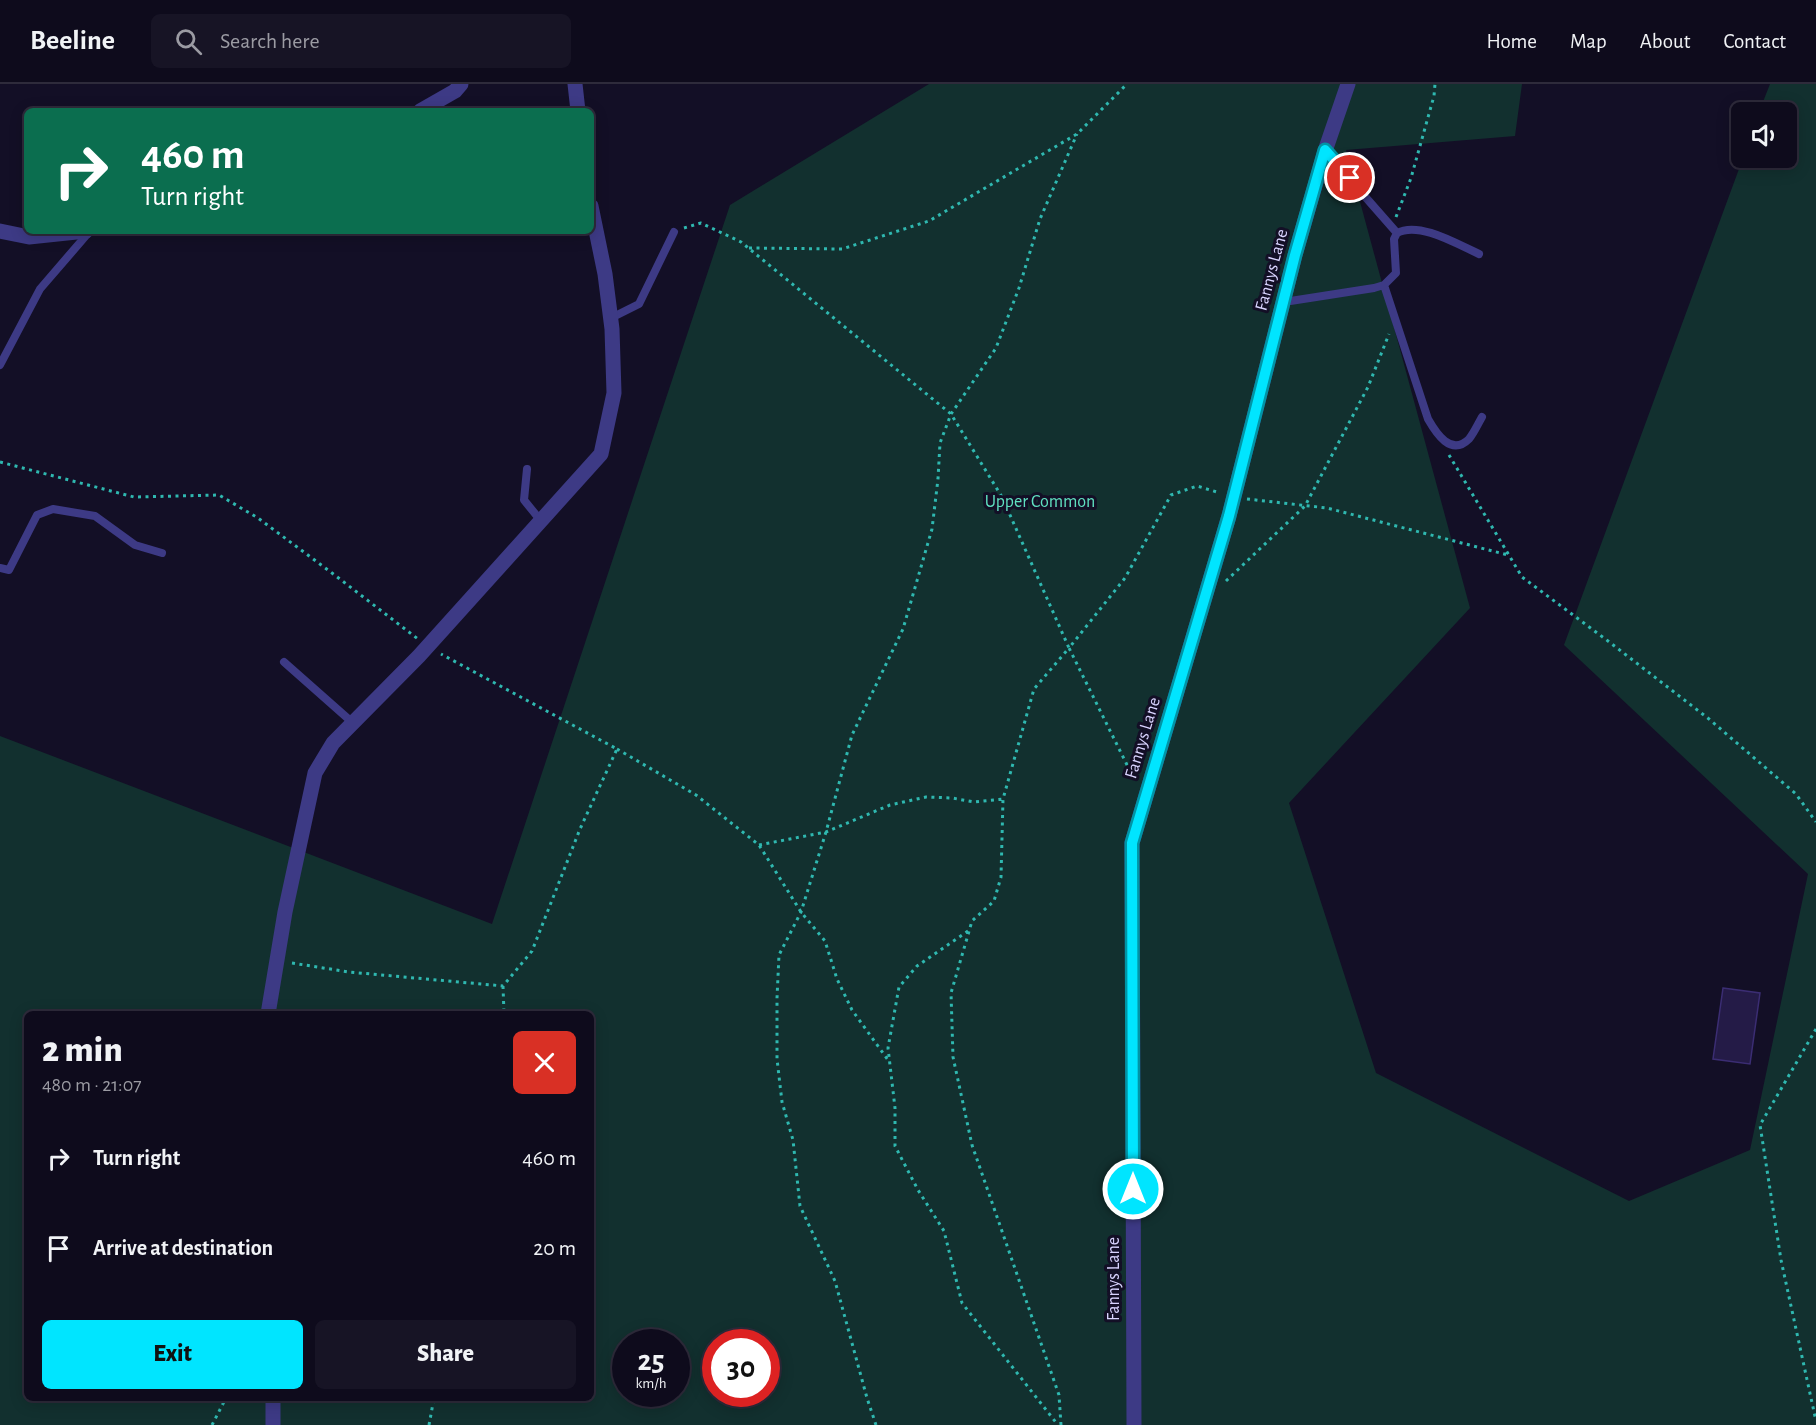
<!DOCTYPE html>
<meta charset="utf-8">
<style>
body{margin:0;font-family:"Alegreya Sans",sans-serif;background:#171425;color:#f1f3f6;height:100vh;display:flex;flex-direction:column;font-size:22px;white-space:nowrap}
*{box-sizing:border-box;margin:0}
p{font-size:20px;color:#9b9ba3}
.icon{flex:none;width:33px;height:33px;fill:none;stroke:currentColor;stroke-width:2;stroke-linecap:round;stroke-linejoin:round}
.map{position:relative;flex:1;overflow:hidden}
.panel{position:absolute;left:24px;top:927px;width:570px;height:390px;display:flex;flex-direction:column;background:#0e0b1c;border-radius:9px;box-shadow:0 3px 15px #0003,0 0 0 2px #2e2b3b}
.panel>*{flex:none}
.banner{position:absolute;left:24px;top:24px;width:570px;height:126px;border-radius:9px;box-shadow:0 3px 15px #0003,0 0 0 2px #2e2b3b;background:#0b6e4f;color:#fff;overflow:hidden}
.fabs{position:absolute;left:1731px;top:18px;display:grid;gap:12px}
.fabs a{display:grid;place-items:center;width:66px;height:66px;border-radius:9px;background:#0e0b1c;box-shadow:0 3px 15px #0003,0 0 0 2px #2e2b3b;font-size:30px}
.speed{position:absolute;left:612px;top:1245px;display:flex;gap:12px;font-size:30px;font-weight:700;text-align:center}
.speed>*{display:grid;place-content:center;width:78px;height:78px;border-radius:50%;background:#0e0b1c;box-shadow:0 3px 15px #0003,0 0 0 2px #2e2b3b;line-height:1}
.speed small{font-size:15px;font-weight:400}
.speed .limit{border:9px solid #d22;background:#fff;color:#111}
.pin{position:absolute;display:grid;place-items:center;width:51px;height:51px;color:#fff;margin:-26px;border:3px solid #fff;border-radius:50%;box-shadow:0 2px 6px #0007}
.me{position:absolute;width:66px;margin:-33px;rotate:0deg;stroke-linejoin:round;filter:drop-shadow(0 0 4px #0008)}
.turn{display:flex;align-items:center;gap:21px;height:126px;padding:0 18px;font-size:27px}
.turn .icon{width:78px;height:78px;stroke-width:2.5}
.turn b{display:block;font-size:42px;line-height:51px}
.round{display:grid;place-items:center;flex:none;width:63px;height:63px;border-radius:9px;background:#171425}
.headline{display:flex;align-items:center;justify-content:space-between;height:102px;padding:0 18px}
h1{font-size:36px;font-weight:800;line-height:45px}
.action{display:flex;gap:12px;margin-top:auto;padding:12px 18px}
.action a{flex:1;height:69px;border-radius:9px;background:#00e5ff;color:#111;font-size:24px;font-weight:800;line-height:69px;text-align:center}
.action a+a{background:#171425;color:#f1f3f6}
ul{padding:0;list-style:none}
li{display:flex;align-items:center;gap:18px;height:90px;padding:0 18px}
li div{flex:1}
li b{display:block;font-size:22px}
li em{font-style:normal}
header{display:flex;align-items:center;gap:36px;box-sizing:border-box;height:84px;padding:0 30px;background:#0e0b1c;border-bottom:2px solid #2e2b3b}
header strong{font-size:28px}
nav{display:flex;gap:33px;margin-inline-start:auto;font-size:21px}
.search{width:420px;height:54px;background:#171425;display:flex;align-items:center;gap:15px;box-sizing:border-box;padding:0 21px;border-radius:9px;color:#9b9ba3;font-size:22px}
.map>svg:first-child{display:block}
.green{fill:#12302f;fill-rule:evenodd}
.building{fill:#241b47;stroke:#3b2d73;stroke-width:1.5}
.lines{fill:none;stroke-linecap:round;stroke-linejoin:round}
.path{stroke:#2fb8b0;stroke-width:3;stroke-dasharray:3 4.5;stroke-linecap:butt}
.lane{stroke:#3d3a85;stroke-width:8}
.street{stroke:#3d3a85;stroke-width:15}
.route-casing{stroke:#0095a6;stroke-width:15}
.route{stroke:#00e5ff;stroke-width:10}
.labels{text-anchor:middle;dominant-baseline:central;stroke-width:6;stroke-linejoin:round;paint-order:stroke}
.street-label{font-size:18px;fill:#d9d4ff;stroke:#130f26}
.park-label{font-size:18px;fill:#5fe0c0;stroke:#130f26}
</style>
<header>
<strong>Beeline</strong>
<div class="search"><svg class="icon" aria-label="search" viewBox="0 0 24 24"><circle cx="10" cy="10" r="6"/><path d="M15 15l6 6"/></svg>Search here</div>
<nav><a>Home</a><a>Map</a><a>About</a><a>Contact</a></nav>
</header>
<div class="map">
<svg width="1816" height="1341" viewBox="0 0 1816 1341">
<rect width="100%" height="100%" fill="#130f26"/>
<path class="green" d="M929,0H1522L1515,52L1346,66L1470,524L1289,719L1376,989L1629,1117L1750,1066L1808,790L1564,561L1743,74H1786V28H1759L1770,0H1816V1341H0V652L492,840L730,121ZM27,930H591V1314H27ZM626,1258H676V1310H626ZM716,1258H766V1310H716Z"/>
<path class="building" d="M1723,904L1760,909L1750,980L1713,975Z"/>
<g class="lines">
<path class="path" d="M1396,133L1411,94L1434,12L1435,0
M684,144L701,139L741,158L951,330L1002,413L1069,564L1125,494L1171,411L1197,402L1220,409
M749,164L842,165L929,137L1077,50L1127,0
M1449,371L1522,493L1608,557L1709,635L1796,710L1816,738
M0,378L134,413L219,411L258,434L332,489L418,555
M1247,415L1327,424L1508,471
M1226,497L1305,422L1368,303L1389,250
M617,665L696,711L759,761L801,828L825,857L837,895L852,926L888,976
M759,761L826,748L890,721L926,713L952,714L974,718L1003,715
M968,847L917,882L899,903L888,964L895,1024V1062L918,1106L944,1147L962,1219L1058,1341
M292,879L349,888L503,902L532,867L580,745L617,665L441,570
M503,902L504,930
M1816,945L1760,1041L1781,1176L1816,1337
M212,1341L226,1314
M429,1341L434,1314
M876,1341L867,1314L835,1197L800,1122L793,1056L782,1018L777,975V914L779,871L801,828L826,748L852,651L903,545L932,445L938,395L940,359L951,330L996,264L1019,204L1040,135L1077,50
M1061,1341L1059,1311L972,1061L953,973L951,909L972,837L994,817L1001,793L1003,715L1034,605L1069,564L1134,695"/>
<path class="lane" d="M1325,67L1397,149
M1384,201L1428,335C1436,349 1451,373 1469,355C1474,349 1478,340 1482,333
M1284,218L1374,204L1384,201L1396,189L1394,155L1397,149C1419,137 1457,160 1479,170
M611,234L639,220L674,148
M0,281L40,205L90,147
M527,385L524,416L541,437
M0,484L9,486L37,431L53,425L95,432L135,461L162,469
M284,578L353,639"/>
<path class="street" d="M575,0L578,27
M420,27L455,7L461,0
M0,147L29,153L86,147
M268,930L285,828L315,689L333,659L419,572L601,370L614,309L612,245L605,190L591,122
M273,1314V1341
M1134,1341L1132,759L1229,432L1295,171L1325,67L1348,0"/>
</g>
<g class="lines">
<defs>
<path id="route" d="M1133,1105L1132,759L1229,432L1295,171L1325,66L1350,94"/>
</defs>
<use href="#route" class="route-casing"/>
<use href="#route" class="route"/>
</g>
<g class="labels">
<g class="street-label">
<text transform="translate(1272 186) rotate(-75)">Fannys Lane</text>
<text transform="translate(1143 654) rotate(-73)">Fannys Lane</text>
<text transform="translate(1114 1195) rotate(-90)">Fannys Lane</text>
</g>
<g class="park-label">
<text x="1040" y="418">Upper Common</text>
</g>
</g>
</svg>
<div class="fabs">
<a><svg class="icon" aria-label="sound" viewBox="0 0 24 24"><path d="M4 9h4l5-4v14l-5-4H4zM17 9q2 3 0 6"/></svg></a>
</div>
<div class="speed"><div>25<small>km/h</small></div><div class="limit">30</div></div>
<div class="pin" style="left:1350px;top:94px;background:#d93025"><svg class="icon" aria-label="arrive" viewBox="0 0 24 24"><path d="M6 21V4h12l-3 4 3 4H6"/></svg></div>
<svg class="me" style="left:1133px;top:1105px" viewBox="-20 -20 40 40"><circle r="17" fill="#00e5ff" stroke="#fff" stroke-width="3"/><path d="M0-11L8 9 0 5-8 9z" fill="#fff"/></svg>
<div class="banner">
<div class="turn"><svg class="icon" aria-label="right" viewBox="0 0 24 24"><path d="M7 20v-9h11M14 6l5 5-5 5"/></svg><div><b>460 m</b>Turn right</div></div>
</div>
<section class="panel">
<div class="headline"><div><h1>2 min</h1><p>480 m · 21:07</p></div><a class="round" style="background:#d93025;color:#fff"><svg class="icon" aria-label="close" viewBox="0 0 24 24"><path d="M6 6l12 12M18 6L6 18"/></svg></a></div>
<ul>
<li><svg class="icon" aria-label="right" viewBox="0 0 24 24"><path d="M7 20v-9h11M14 6l5 5-5 5"/></svg><div><b>Turn right</b></div><em>460 m</em></li>
<li><svg class="icon" aria-label="arrive" viewBox="0 0 24 24"><path d="M6 21V4h12l-3 4 3 4H6"/></svg><div><b>Arrive at destination</b></div><em>20 m</em></li>
</ul>
<div class="action"><a>Exit</a><a>Share</a></div>
</section>
</div>
